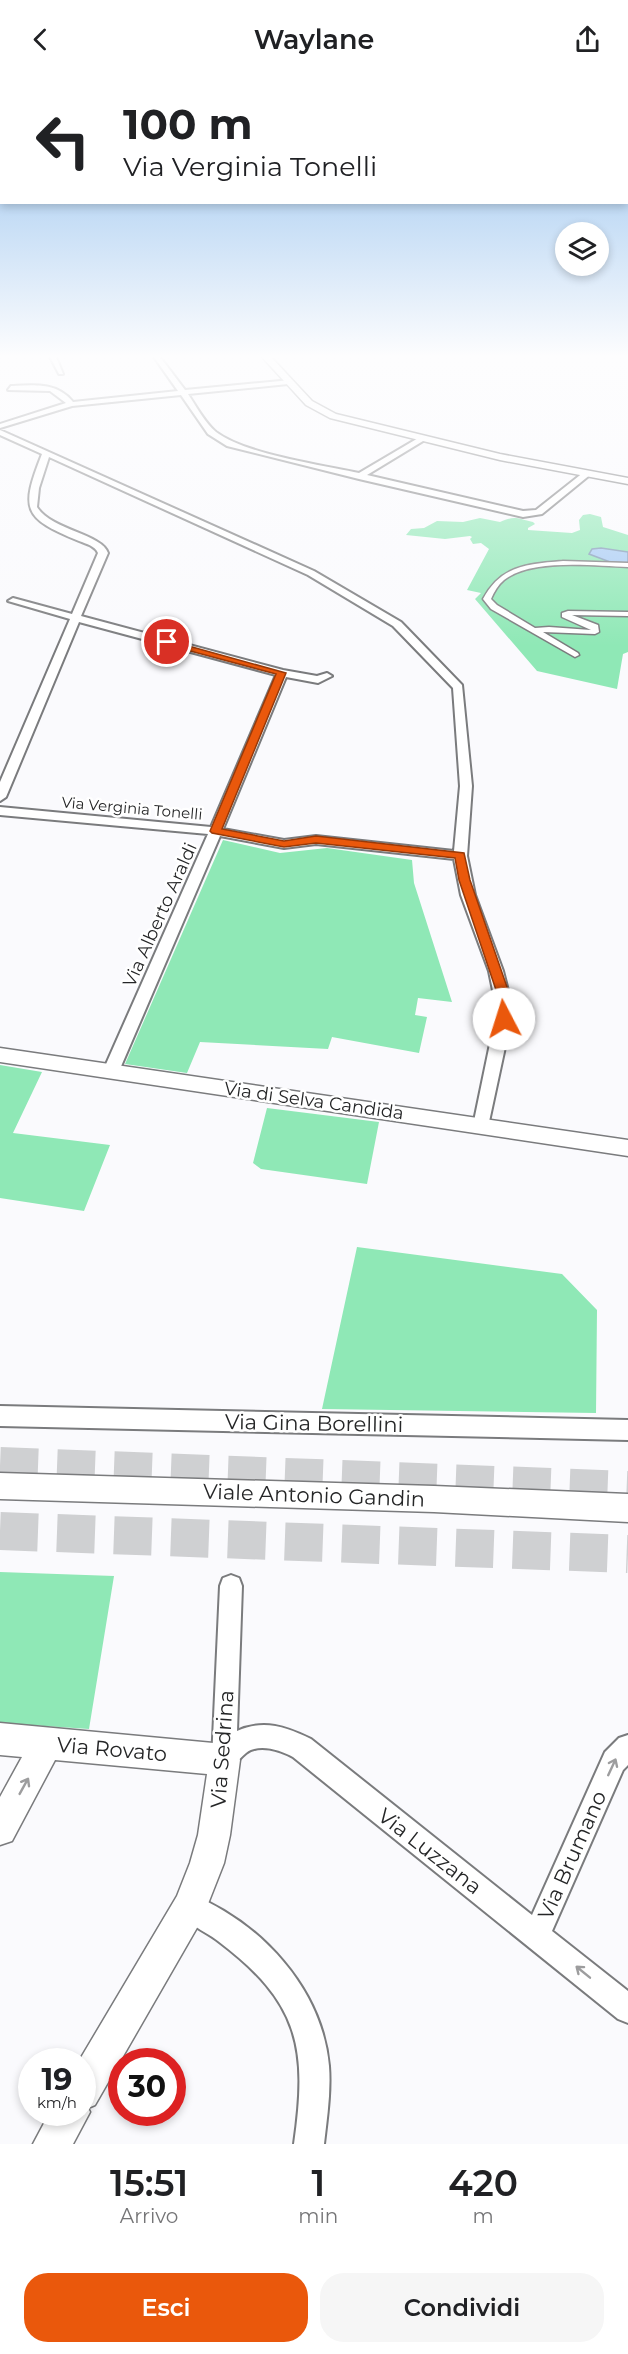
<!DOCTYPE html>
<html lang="it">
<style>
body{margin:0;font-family:Montserrat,sans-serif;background:#f6f6f6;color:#202124;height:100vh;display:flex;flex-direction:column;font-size:22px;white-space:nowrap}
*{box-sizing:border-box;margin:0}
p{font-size:20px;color:#757577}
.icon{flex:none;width:33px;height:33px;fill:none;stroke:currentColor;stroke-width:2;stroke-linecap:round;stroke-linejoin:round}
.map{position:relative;height:2066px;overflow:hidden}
.side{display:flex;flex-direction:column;background:#fff;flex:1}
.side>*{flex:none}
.banner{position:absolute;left:0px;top:0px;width:628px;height:126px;box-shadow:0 3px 9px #0003;background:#fff;color:#202124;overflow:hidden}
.buttons{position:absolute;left:555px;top:144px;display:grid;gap:12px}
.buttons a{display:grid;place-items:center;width:54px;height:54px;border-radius:50%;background:#fff;box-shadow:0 3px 9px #0003;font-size:30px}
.speed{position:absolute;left:18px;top:1970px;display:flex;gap:12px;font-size:30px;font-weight:700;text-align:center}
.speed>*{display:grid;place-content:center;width:78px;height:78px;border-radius:50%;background:#fff;box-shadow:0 3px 9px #0003;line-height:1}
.speed small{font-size:15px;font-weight:400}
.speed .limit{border:9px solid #d22;background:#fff;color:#111}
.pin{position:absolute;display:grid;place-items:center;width:51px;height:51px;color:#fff;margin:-26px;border:3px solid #fff;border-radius:50%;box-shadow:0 2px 6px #0007}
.me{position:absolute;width:66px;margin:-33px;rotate:355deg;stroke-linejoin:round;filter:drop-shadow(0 0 4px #0008)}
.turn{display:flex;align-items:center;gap:21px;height:126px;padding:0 24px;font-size:27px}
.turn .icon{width:78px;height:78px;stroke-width:2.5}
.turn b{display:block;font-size:42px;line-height:51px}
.eta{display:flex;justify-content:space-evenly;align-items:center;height:102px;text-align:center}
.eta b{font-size:36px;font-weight:600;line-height:42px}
.primary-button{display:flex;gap:12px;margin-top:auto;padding:12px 24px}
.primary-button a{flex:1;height:69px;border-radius:24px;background:#ea580c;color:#fff;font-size:24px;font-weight:600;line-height:69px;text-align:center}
.primary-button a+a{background:#f6f6f6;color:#202124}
header{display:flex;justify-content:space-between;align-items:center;height:78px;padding:0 24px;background:#fff;font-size:27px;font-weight:600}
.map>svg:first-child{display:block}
.green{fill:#8fe8b6}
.water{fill:#a6caf4;stroke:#7f99b6;stroke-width:1.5}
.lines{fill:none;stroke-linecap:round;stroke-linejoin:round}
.motorway-tunnel{stroke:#cfd0d2;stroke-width:38;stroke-dasharray:38 19;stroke-linecap:butt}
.pedestrian-casing{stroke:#7a7b7d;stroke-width:3}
.minor-casing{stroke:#7a7b7d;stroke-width:4}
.tertiary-casing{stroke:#7a7b7d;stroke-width:3}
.pedestrian{fill:#fff;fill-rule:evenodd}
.minor{fill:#fff;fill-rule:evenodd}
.tertiary{fill:#fff;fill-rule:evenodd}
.oneway{stroke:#9d9d9e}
.route{fill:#ea580c;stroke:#983908;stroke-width:1.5}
.labels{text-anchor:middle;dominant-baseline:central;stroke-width:5;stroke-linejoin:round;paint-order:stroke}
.far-street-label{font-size:15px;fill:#252627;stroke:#fff}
.street-label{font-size:18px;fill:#252627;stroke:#fff}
.near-street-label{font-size:21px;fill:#252627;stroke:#fff}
</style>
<header><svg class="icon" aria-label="back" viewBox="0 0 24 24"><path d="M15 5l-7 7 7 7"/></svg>Waylane<svg class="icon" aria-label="share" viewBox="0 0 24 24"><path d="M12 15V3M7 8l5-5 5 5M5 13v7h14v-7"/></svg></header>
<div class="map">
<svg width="628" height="2066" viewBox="0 0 628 2066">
<rect width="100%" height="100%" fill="#fafafd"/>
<path class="green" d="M590,436L601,439L603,449L628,457V574L623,576L617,611L537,593L475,521L481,515L467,512L489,471L481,465L473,466L470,461L472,459L470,458L445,461L406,457L411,451L424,450L437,443L463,444L480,440L500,444C515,437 518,441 533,444L535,446L528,450V452L572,455L580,452L579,442L583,437Z
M223,762L280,775L327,770L412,782L414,805L452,924L418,920L415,937L427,939L419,975L332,959L328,971L200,964L187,995L125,986Z
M0,987L42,994L13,1055L110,1067L84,1133L0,1120Z
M267,1030L379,1044L367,1106L261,1091L253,1085Z
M357,1169L562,1196L597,1232L596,1335L322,1331Z
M0,1494L114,1498L89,1651L0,1645Z"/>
<path class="water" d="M601,470L628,474V485L610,484L589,476L592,471Z"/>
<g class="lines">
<path class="motorway-tunnel" d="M0,1388L628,1412
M0,1453L628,1476"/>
<defs>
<path id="pedestrian" d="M563,483L628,485V489C594,488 532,480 504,502C498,507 494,514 491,521L497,527L535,550L549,549L591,552L562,539V535L568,533L628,534V538L572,537L598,547L599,554L595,556L543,554L578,575L579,577L575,579L491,531L483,521C501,487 528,486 563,483Z"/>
<path id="minor" d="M50,279H56L63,296H59Z
M154,279H160L185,312L291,302L288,306L188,316C196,328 205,345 216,354C245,376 321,387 359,395L420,359L424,361L423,363L367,397L523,433L536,432L584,394L591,396L542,436L523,439L359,401L227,368L208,356L181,317L72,328L0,350V346L66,325L50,313L8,312L11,308C34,307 57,304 73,324L178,313Z
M0,352L314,493L401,544L462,607L472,708L467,778L475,817L503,893L513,932L487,1053L481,1054L475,1053L473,1048L497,932L489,893L461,817L454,781L316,766L284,770L220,758L119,993L117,997H105L103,993L208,756L0,737V729L211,749L276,597L79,544L6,719L0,723V704L70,541L8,523L13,520L72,536L98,475C95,468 87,466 79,463C23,440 20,432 42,376L0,357ZM49,379L308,497L393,548L453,610L460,708L454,773L316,758L284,762L223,751L286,599L318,605L332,598L327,595L317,598L283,592L81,538L108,475C102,456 51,452 37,429L39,410Z
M0,1328L628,1342V1362L0,1348Z
M231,1497L239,1500L242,1508L237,1653C264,1641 286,1649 311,1661L532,1837L605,1674L619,1660L628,1657V1687L623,1692L552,1853L628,1913V1945L618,1941L293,1679C280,1672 259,1665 246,1675C237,1682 235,1690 224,1694L215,1691L212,1682L220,1508L223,1500Z
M190,1816C260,1844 322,1910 329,1988C331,2014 327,2040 324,2066H294C308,1969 299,1924 218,1863C204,1852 184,1846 177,1829L181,1820Z"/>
<path id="tertiary" d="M262,279H271L312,323L336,336L500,376L628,400V406L500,382L330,340L306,327Z
M0,970L628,1062V1078L0,984Z
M0,1395L434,1408L628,1416V1444L434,1434L0,1421Z
M0,1645L224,1666L235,1671L240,1682L230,1757L224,1785L202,1841L95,2027L88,2030L90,2034L73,2066H33L50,2034H82V1983H79L177,1818L190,1785L198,1757L207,1696L55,1682L12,1763L0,1767V1719L22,1679L0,1677Z"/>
</defs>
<use href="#pedestrian" class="pedestrian-casing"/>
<use href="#minor" class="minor-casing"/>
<use href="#tertiary" class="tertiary-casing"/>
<use href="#pedestrian" class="pedestrian"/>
<use href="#minor" class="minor"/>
<use href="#tertiary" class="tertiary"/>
</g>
<defs><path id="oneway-shaft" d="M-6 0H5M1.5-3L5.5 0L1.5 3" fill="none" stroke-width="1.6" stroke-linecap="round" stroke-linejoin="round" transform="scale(1.5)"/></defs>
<g class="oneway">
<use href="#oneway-shaft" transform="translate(612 1689) rotate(-65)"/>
<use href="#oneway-shaft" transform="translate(24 1708) rotate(-61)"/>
<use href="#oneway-shaft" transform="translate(583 1894) rotate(-141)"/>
</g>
<linearGradient id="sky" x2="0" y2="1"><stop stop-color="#8dbded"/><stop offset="0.49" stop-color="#fdfdfe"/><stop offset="1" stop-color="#fdfdfe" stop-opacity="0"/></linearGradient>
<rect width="628" height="568" fill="url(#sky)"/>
<path class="route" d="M167,562L286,595L222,751L284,763L316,758L464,775L470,802L508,912L510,941L508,944H500L498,941L496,912L459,802L455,780L316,765L284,769L212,755L210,753L276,596L164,566V563Z"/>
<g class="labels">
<g class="far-street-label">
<text transform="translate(132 730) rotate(5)">Via Verginia Tonelli</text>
</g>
<g class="street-label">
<text transform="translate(160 837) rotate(-66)">Via Alberto Araldi</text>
<text transform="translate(314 1023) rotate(8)">Via di Selva Candida</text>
</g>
<g class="near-street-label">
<text transform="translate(314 1345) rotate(1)">Via Gina Borellini</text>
<text transform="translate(314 1417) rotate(2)">Viale Antonio Gandin</text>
<text transform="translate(112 1671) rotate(5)">Via Rovato</text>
<text transform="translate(222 1671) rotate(-86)">Via Sedrina</text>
<text transform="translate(430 1773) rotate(38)">Via Luzzana</text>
<text transform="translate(572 1777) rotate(-66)">Via Brumano</text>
</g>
</g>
</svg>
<div class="buttons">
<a><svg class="icon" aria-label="layers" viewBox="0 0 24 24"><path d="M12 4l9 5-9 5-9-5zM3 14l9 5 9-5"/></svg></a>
</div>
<div class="speed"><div>19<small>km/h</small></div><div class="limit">30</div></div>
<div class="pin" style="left:167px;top:564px;background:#d93025"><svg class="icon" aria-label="arrive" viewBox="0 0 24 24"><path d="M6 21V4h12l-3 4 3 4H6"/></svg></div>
<svg class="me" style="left:504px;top:941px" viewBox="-20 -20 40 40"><circle r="19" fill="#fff"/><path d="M0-13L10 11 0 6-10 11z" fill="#ea580c"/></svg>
<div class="banner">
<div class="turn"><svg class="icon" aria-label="left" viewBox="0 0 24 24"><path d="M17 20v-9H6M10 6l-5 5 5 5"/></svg><div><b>100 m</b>Via Verginia Tonelli</div></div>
</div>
</div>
<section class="side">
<div class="eta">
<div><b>15:51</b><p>Arrivo</p></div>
<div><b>1</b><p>min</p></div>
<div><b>420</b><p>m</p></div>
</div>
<div class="primary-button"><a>Esci</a><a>Condividi</a></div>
</section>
